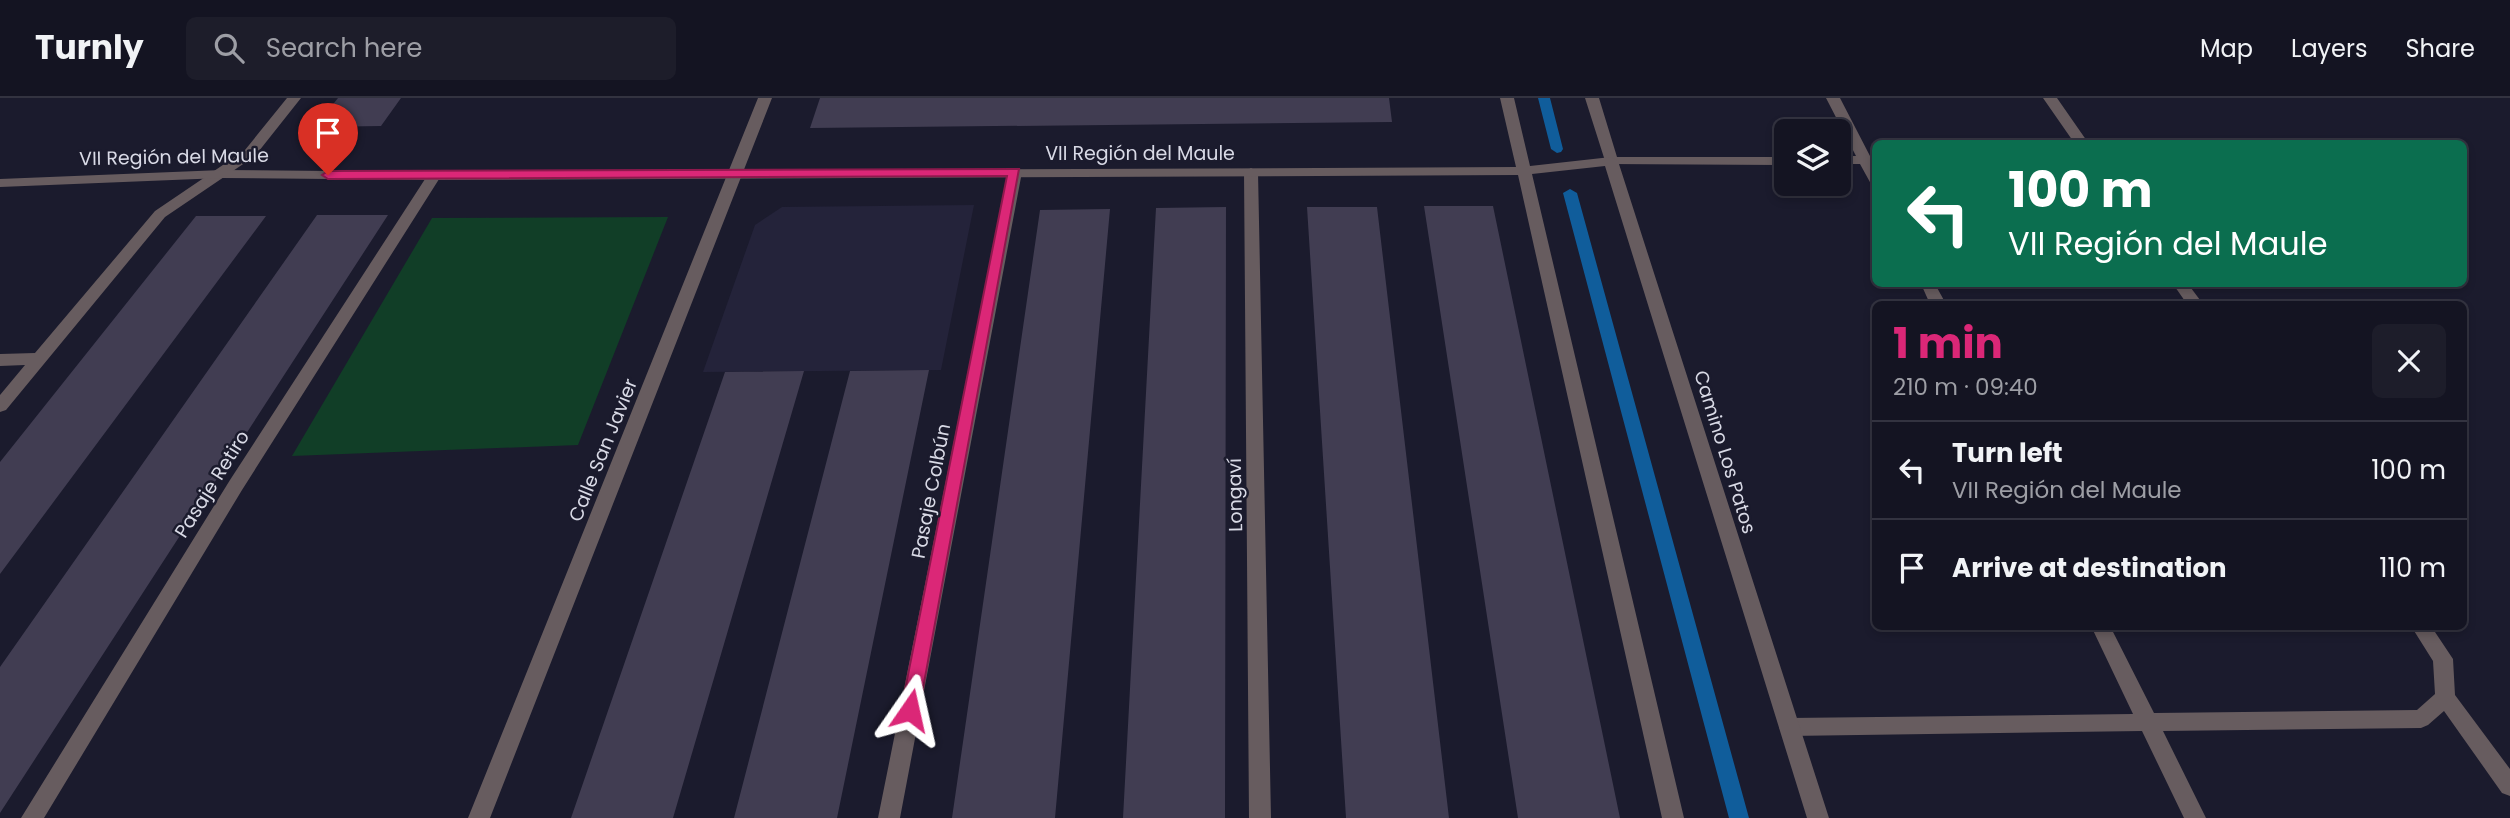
<!DOCTYPE html>
<meta charset="utf-8">
<style>
body{margin:0;font-family:Poppins,sans-serif;background:#1d1d2a;color:#f1f3f6;height:100vh;display:flex;flex-direction:column;font-size:26px;white-space:nowrap}
*{box-sizing:border-box;margin:0}
p{font-size:23px;color:#9d9ea5}
.icon{flex:none;width:38px;height:38px;fill:none;stroke:currentColor;stroke-width:2;stroke-linecap:round;stroke-linejoin:round}
.map{position:relative;flex:1;overflow:hidden}
.drawer{position:absolute;left:1872px;top:203px;width:595px;height:329px;display:flex;flex-direction:column;background:#141422;border-radius:10px;box-shadow:0 4px 10px #0003,0 0 0 2px #333340}
.drawer>*{flex:none}
.guide{position:absolute;left:1872px;top:42px;width:595px;height:147px;border-radius:10px;box-shadow:0 4px 10px #0003,0 0 0 2px #333340;background:#0b6e4f;color:#fff;overflow:hidden}
.buttons{position:absolute;left:1774px;top:21px;display:grid;gap:14px}
.buttons a{display:grid;place-items:center;width:77px;height:77px;border-radius:10px;background:#141422;box-shadow:0 4px 10px #0003,0 0 0 2px #333340;font-size:35px}
.pin{position:absolute;display:grid;place-items:center;width:60px;height:60px;color:#fff;margin:-72px -30px;border-radius:50% 50% 50% 0;rotate:-45deg;box-shadow:0 0 7px #0007}
.pin .icon{rotate:45deg}
.me{position:absolute;width:77px;margin:-38px;rotate:11deg;stroke-linejoin:round;filter:drop-shadow(0 0 5px #0008)}
.turn{display:flex;align-items:center;gap:24px;height:147px;padding:0 21px;font-size:32px}
.turn .icon{width:91px;height:91px;stroke-width:2.5}
.turn b{display:block;font-size:49px;line-height:60px}
.round{display:grid;place-items:center;flex:none;width:74px;height:74px;border-radius:10px;background:#1d1d2a}
.head{display:flex;align-items:center;justify-content:space-between;height:119px;padding:0 21px}
h1{font-size:42px;font-weight:700;line-height:52px;color:#db2777}
ul{padding:0;list-style:none}
li{display:flex;align-items:center;gap:21px;height:98px;padding:0 21px;border-top:2px solid #333340}
li div{flex:1}
li b{display:block;font-size:26px}
li em{font-style:normal}
header{display:flex;align-items:center;gap:42px;box-sizing:border-box;height:98px;padding:0 35px;background:#141422;border-bottom:2px solid #333340}
header strong{font-size:33px}
nav{display:flex;gap:38px;margin-inline-start:auto;font-size:24px}
.search{width:490px;height:63px;background:#1d1d2a;display:flex;align-items:center;gap:18px;box-sizing:border-box;padding:0 24px;border-radius:10px;color:#9d9ea5;font-size:26px}
.map>svg:first-child{display:block}
.built{fill:#24233a}
.green{fill:#113e27}
.lines{fill:none;stroke-linecap:round;stroke-linejoin:round}
.stream{fill:#105d9b;fill-rule:evenodd}
.building{fill:#413d52}
.minor{fill:#675c5f;fill-rule:evenodd}
.tertiary{fill:#675c5f;fill-rule:evenodd}
.route{fill:#db2777;stroke:#8e194d;stroke-width:2}
.labels{text-anchor:middle;dominant-baseline:central;stroke-width:5;stroke-linejoin:round;paint-order:stroke}
.street-label{font-size:19px;fill:#d9dae6;stroke:#1b1b2d}
</style>
<header>
<strong>Turnly</strong>
<div class="search"><svg class="icon" aria-label="search" viewBox="0 0 24 24"><circle cx="10" cy="10" r="6"/><path d="M15 15l6 6"/></svg>Search here</div>
<nav><a>Map</a><a>Layers</a><a>Share</a></nav>
</header>
<div class="map">
<svg width="2510" height="720" viewBox="0 0 2510 720">
<rect width="100%" height="100%" fill="#1b1b2d"/>
<path class="built" d="M974,107L941,272L703,274L755,127L782,109Z"/>
<path class="green" d="M668,119L578,347L292,358L432,120Z"/>
<g class="lines">
<path class="stream" d="M1538,0H1550L1563,51L1561,54L1557,55L1551,51Z
M1570,91L1577,95L1749,720H1729L1563,95Z"/>
</g>
<path class="building" d="M338,0H401L381,28L315,29Z
M820,0H1389L1392,24L810,30Z
M1424,108H1493L1620,720H1518Z
M1226,109L1225,720H1123L1156,110Z
M1307,109H1377L1449,720H1346Z
M1110,111L1055,720H952L1040,112Z
M317,117H388L0,715V569Z
M196,118H266L0,476V364Z
M929,272L837,720H734L850,273Z
M804,273L673,720H571L725,274Z"/>
<g class="lines">
<path class="minor" d="M287,0H301L255,58L165,119L6,312L0,314V297L25,267L0,268V256L35,255L155,113L245,52Z
M758,0H772L490,720H468Z
M1585,0H1599L1617,59H1787V67L1606,66Z
M1826,0H1840L1870,58H1876V87L1871,86L1860,66H1839V58H1856Z
M2043,0H2057L2089,46H2075Z
M1015,70L1022,74L900,720H878L1008,74Z
M1251,70L1258,74L1271,720H1249L1244,74Z
M434,74L441,78L242,392L44,720H21L230,382L427,78Z
M1921,186H1935L1946,206H1930Z
M2173,186H2188L2203,206H2187Z
M2091,528H2110L2154,615L2417,612L2435,596L2433,563L2411,528H2431L2453,561L2455,597L2510,671V698L2502,695L2444,613L2428,627L2421,630L2163,633L2206,720H2184L2142,633L1789,638L1782,635L1779,629L1782,623L1789,620L2133,616Z"/>
<path class="tertiary" d="M1500,0H1514L1530,68L1611,59L1618,63L1829,720H1807L1605,68L1532,76L1684,720H1662L1518,77L434,82L222,80L0,89V81L222,72L434,74L1516,69Z"/>
</g>
<path class="route" d="M1019,71L919,612L916,618H903L901,612L1007,78L328,81L322,77L328,73Z"/>
<g class="labels">
<g class="street-label">
<text x="1140" y="55">VII Región del Maule</text>
<text transform="translate(174 59) rotate(-1)">VII Región del Maule</text>
<text transform="translate(603 352) rotate(-68)">Calle San Javier</text>
<text transform="translate(1725 354) rotate(73)">Camino Los Patos</text>
<text transform="translate(212 386) rotate(-58)">Pasaje Retiro</text>
<text transform="translate(931 393) rotate(-79)">Pasaje Colbún</text>
<text transform="translate(1235 397) rotate(-91)">Longaví</text>
</g>
</g>
</svg>
<div class="buttons">
<a><svg class="icon" aria-label="layers" viewBox="0 0 24 24"><path d="M12 4l9 5-9 5-9-5zM3 14l9 5 9-5"/></svg></a>
</div>
<div class="pin" style="left:328px;top:77px;background:#d93025"><svg class="icon" aria-label="arrive" viewBox="0 0 24 24"><path d="M6 21V4h12l-3 4 3 4H6"/></svg></div>
<svg class="me" style="left:910px;top:612px" viewBox="-20 -20 40 40"><path d="M0-17L14 15 0 8-14 15z" fill="#db2777" stroke="#fff" stroke-width="4"/></svg>
<div class="guide">
<div class="turn"><svg class="icon" aria-label="left" viewBox="0 0 24 24"><path d="M17 20v-9H6M10 6l-5 5 5 5"/></svg><div><b>100 m</b>VII Región del Maule</div></div>
</div>
<section class="drawer">
<div class="head"><div><h1>1 min</h1><p>210 m · 09:40</p></div><a class="round"><svg class="icon" aria-label="close" viewBox="0 0 24 24"><path d="M6 6l12 12M18 6L6 18"/></svg></a></div>
<ul>
<li><svg class="icon" aria-label="left" viewBox="0 0 24 24"><path d="M17 20v-9H6M10 6l-5 5 5 5"/></svg><div><b>Turn left</b><p>VII Región del Maule</p></div><em>100 m</em></li>
<li><svg class="icon" aria-label="arrive" viewBox="0 0 24 24"><path d="M6 21V4h12l-3 4 3 4H6"/></svg><div><b>Arrive at destination</b></div><em>110 m</em></li>
</ul>
</section>
</div>
